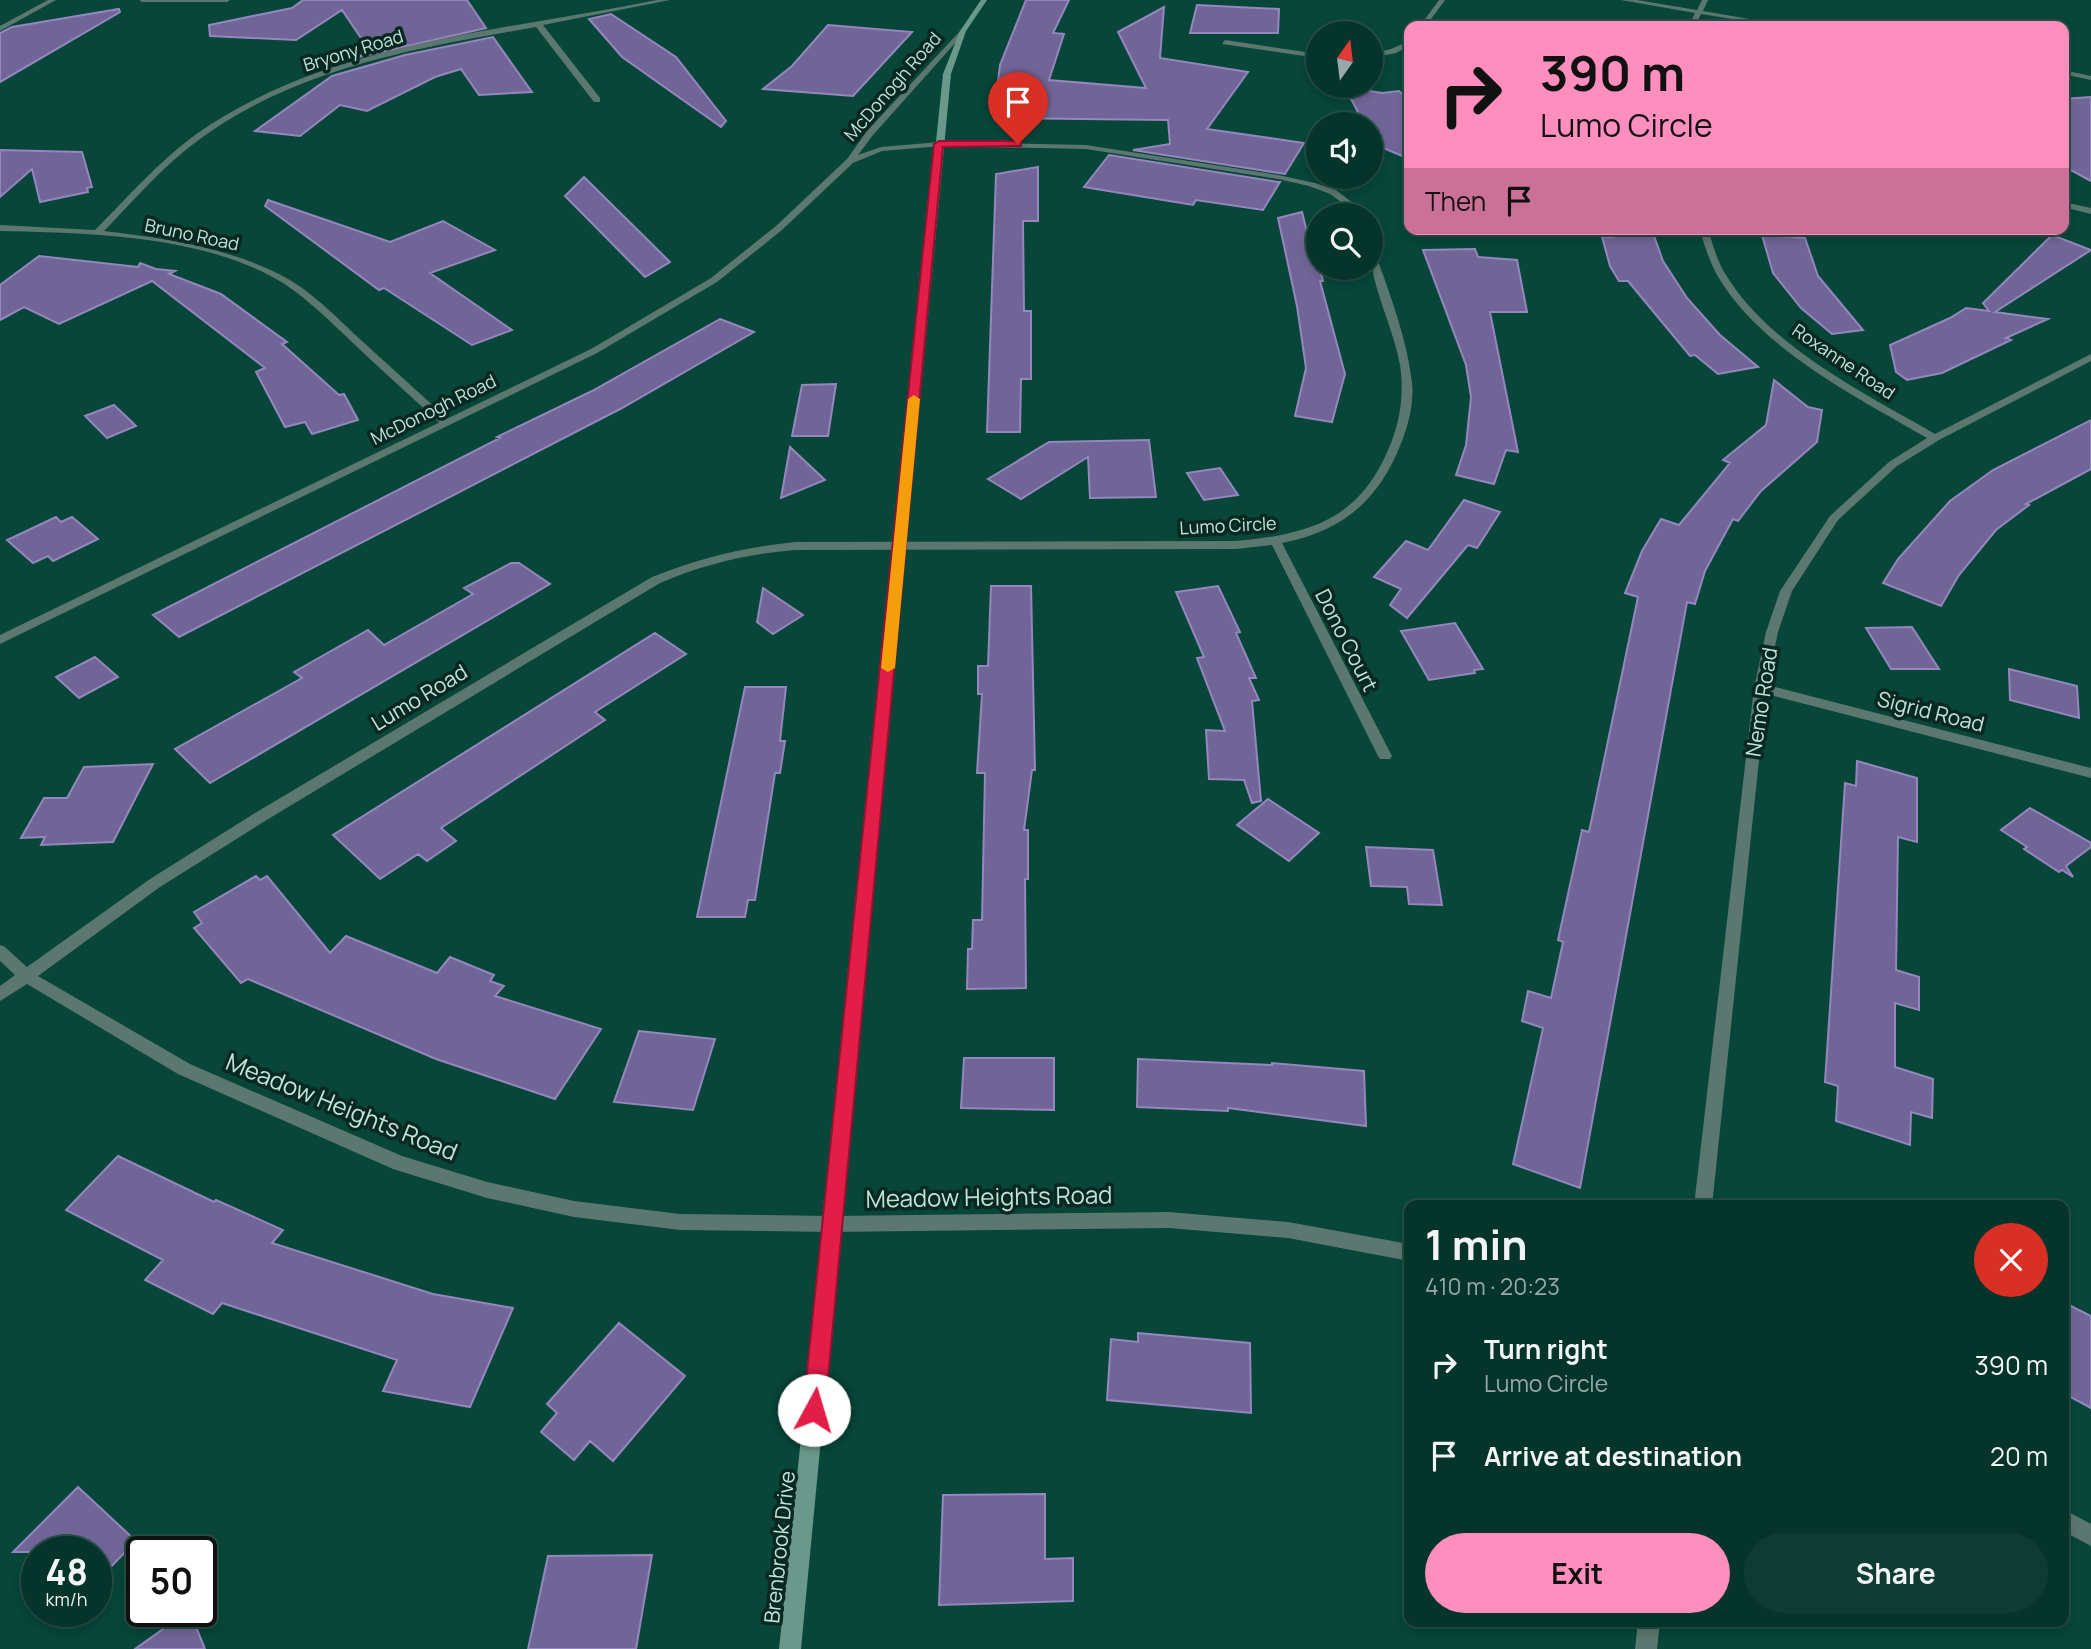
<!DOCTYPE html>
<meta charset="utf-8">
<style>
body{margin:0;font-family:Manrope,sans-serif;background:#0e3c33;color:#f1f3f6;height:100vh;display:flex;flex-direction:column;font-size:26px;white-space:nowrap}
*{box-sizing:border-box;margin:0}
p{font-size:23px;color:#97aaa9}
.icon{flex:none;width:38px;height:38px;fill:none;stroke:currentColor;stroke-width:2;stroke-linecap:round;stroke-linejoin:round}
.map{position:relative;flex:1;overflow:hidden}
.side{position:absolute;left:1404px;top:1200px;width:665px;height:427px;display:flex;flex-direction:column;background:#05342b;border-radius:14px;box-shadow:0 4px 10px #0003,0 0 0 2px #264f47}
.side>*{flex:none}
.top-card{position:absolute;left:1404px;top:21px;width:665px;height:214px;border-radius:14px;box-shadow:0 4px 10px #0003,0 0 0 2px #264f47;background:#fe8ebd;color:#111;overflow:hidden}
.needle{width:46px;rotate:14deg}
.tools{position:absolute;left:1306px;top:21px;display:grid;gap:14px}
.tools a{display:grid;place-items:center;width:77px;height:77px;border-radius:50%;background:#05342b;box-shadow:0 4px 10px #0003,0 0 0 2px #264f47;font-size:35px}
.speed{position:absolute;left:21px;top:1536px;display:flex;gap:14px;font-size:35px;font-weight:700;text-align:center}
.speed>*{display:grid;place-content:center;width:91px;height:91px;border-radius:50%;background:#05342b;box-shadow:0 4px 10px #0003,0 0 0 2px #264f47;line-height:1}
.speed small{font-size:18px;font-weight:400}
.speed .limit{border:4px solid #111;border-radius:10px;background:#fff;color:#111}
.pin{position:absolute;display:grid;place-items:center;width:60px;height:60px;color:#fff;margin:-72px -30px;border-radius:50% 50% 50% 0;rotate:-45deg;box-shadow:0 0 7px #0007}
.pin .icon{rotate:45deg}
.me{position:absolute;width:77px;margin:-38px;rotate:6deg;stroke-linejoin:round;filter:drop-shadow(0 0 5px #0008)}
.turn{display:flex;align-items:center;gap:24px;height:147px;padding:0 21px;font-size:32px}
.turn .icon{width:91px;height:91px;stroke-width:2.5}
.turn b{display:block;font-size:49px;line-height:60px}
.then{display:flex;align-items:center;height:66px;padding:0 21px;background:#0003;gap:14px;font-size:26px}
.round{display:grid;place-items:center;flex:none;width:74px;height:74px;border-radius:37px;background:#0e3c33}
.headline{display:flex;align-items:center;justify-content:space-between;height:119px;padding:0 21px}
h1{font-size:42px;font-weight:700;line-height:52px}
.primary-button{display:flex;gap:14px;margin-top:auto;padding:14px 21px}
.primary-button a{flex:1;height:80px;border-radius:42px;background:#fe8ebd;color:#111;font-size:28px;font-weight:700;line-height:80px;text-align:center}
.primary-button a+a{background:#0e3c33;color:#f1f3f6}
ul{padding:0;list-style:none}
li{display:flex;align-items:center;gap:21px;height:91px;padding:0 21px}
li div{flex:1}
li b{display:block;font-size:26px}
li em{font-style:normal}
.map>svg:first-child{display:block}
.building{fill:#716598;stroke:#9387bd;stroke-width:2}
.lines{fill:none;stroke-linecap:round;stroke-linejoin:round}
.minor{fill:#5b776f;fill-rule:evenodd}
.tertiary{fill:#5b776f;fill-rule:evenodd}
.secondary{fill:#6a998b;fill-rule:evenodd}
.route{fill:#e11d48;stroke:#92132f;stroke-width:2}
.slow{fill:#f59e0b}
.labels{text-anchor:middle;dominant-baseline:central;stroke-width:7;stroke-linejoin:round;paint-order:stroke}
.far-street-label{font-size:18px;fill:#c0e4d8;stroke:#092821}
.street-label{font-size:21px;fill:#c0e4d8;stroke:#092821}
.near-street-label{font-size:24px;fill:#c0e4d8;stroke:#092821}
</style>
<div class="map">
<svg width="2091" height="1649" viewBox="0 0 2091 1649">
<rect width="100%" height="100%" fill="#074639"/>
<path class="building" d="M303,0H467L486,28L359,57L369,50L342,10L296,40L210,36L209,25L292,8Z
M1026,0H1069L1053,33L1064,34L1049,80L1146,88L1118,32L1164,7L1160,58L1248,72L1207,129L1304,143L1285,174L1133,150L1170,144L1168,120L1000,118V89H997L1000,65Z
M1197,5L1279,9L1278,33H1190Z
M119,9L120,12L0,82V33L12,27Z
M611,14L676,57L726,121L721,127L622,57L589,19Z
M828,25L912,32L853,96L763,89L792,66Z
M493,37L532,92L479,95L461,69L435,77L367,111L340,105L300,136L255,131L332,76L405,55Z
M1345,87L1382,93L1399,91L1409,100V159L1374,144L1370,137V124H1364Z
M2091,97V181L2063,166V99Z
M0,150L82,152L92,187L87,188L88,192L40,202L32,169L0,197Z
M1109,155L1278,182H1280L1263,210L1196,200L1193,205L1084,187Z
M1038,167V221H1023L1024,311H1031V379H1021L1020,432H987L996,174Z
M584,177L670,262L645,277L565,196Z
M268,200L390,242L443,221L495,250L430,273L512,330L472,345L384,288L379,290L265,206Z
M1302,212L1308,236H1312L1323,281H1320L1345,374L1332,422L1295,416L1306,368L1297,306L1278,218Z
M1612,233L1654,236L1663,261L1687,298L1720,335L1758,367L1718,374L1695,355L1690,356L1628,281H1619L1610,266L1602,237H1613Z
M1762,235L1805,238L1818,276L1863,330L1832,334L1801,308L1773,273Z
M2052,235L2091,250L1995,312L2048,319L2006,338L2011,340L1942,373L1907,380L1896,372L1890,345L1950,318L1966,308L1989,311L1983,303Z
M1475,249L1478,257L1517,260L1527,312H1490L1518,452L1506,450L1494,484L1456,475L1466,445L1471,397L1466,365L1423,250Z
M39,256L138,267L140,263L156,269L175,271L169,274L221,294L287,342L282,344L339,395L344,394L358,420L312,434L305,422L285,427L256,372L265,368L152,281L59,324L24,307L0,320V285Z
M720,319L754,332L622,408L179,637L153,615L500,438L497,437L592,391Z
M1774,380L1808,407L1822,410L1817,442L1761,491L1738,521L1733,519L1705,571L1695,604L1687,602L1580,1188L1513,1164L1543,1028L1522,1021L1528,991L1551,998L1563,942L1558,940L1582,830L1589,832L1638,597L1625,593L1642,551L1661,519L1679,525L1730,463L1723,460L1766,425Z
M836,384L828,436H792L802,385Z
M114,405L136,426L107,438L85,416Z
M2091,420V469L2026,504L2029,505L1996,530L1959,575L1941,606L1883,583L1898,559L1950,501L1993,470Z
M1149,440L1156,497L1090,498L1088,457L1021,499L988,479L1049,442Z
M790,447L825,480L781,498Z
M1220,468L1238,495L1204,500L1187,473Z
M1464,500L1500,512L1477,548L1468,545L1407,618L1390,605L1401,589L1374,577L1406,541L1428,550Z
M56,517L61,522L72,517L98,539L53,561L48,556L33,563L7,540Z
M511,563H519L550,584L210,783L175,749L302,678L294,672L368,630L384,645L473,594L464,588Z
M991,586H1031L1035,770H1032L1024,830H1028V879H1025L1026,988L967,989L968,949H972L973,920H982L985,773H977L982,694H978V666H988Z
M1218,586L1240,632L1236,633L1256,678H1249L1259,700L1252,701L1261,801L1252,803L1244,780L1209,779L1206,730L1225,731L1197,658L1204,657L1176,592Z
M763,588L803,615L773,634L757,622Z
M1455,623L1483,669L1474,670L1475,673L1429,680L1401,631Z
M1912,627L1939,669H1891L1866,628Z
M655,633L686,654L595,712L605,720L441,828L456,841L427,861L418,854L380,879L333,835Z
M95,657L118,677L79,698L56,677Z
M2009,669L2077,686L2079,718L2010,700Z
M745,687H786L780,741H785L780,773H775L755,900H748L745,917H697Z
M1857,761L1917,778V842L1898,837L1896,970L1919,977V1010L1895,1003V1067L1933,1079L1932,1118L1911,1112L1910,1145L1836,1121L1838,1086L1825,1082L1845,783L1856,786Z
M153,764L113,842L41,845L45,837L21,838L44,798H67L84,767Z
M1268,799L1319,833L1289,861L1237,825Z
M2030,808L2091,843V847L2066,866L2073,877L2062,870L2059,872L2024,849L2027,847L2001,830Z
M1366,847L1433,850L1442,905L1409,904L1407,887L1371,886Z
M256,876L260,880L267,876L330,953L346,936L437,973L450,957L494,975L490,981L504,986L495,996L601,1029L555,1099L436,1059L248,979L241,983L194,928L202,923L194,912Z
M639,1031L715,1039L693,1110L614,1102Z
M964,1058H1054V1110L961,1108Z
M1138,1059L1272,1065V1063L1364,1071L1366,1126L1228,1108V1111L1137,1107Z
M118,1156L214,1202L216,1200L283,1230L272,1243L433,1294L513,1308L470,1407L383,1391L397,1360L222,1303L213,1314L145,1280L163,1260L66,1210Z
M2063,1302L2091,1316V1408L2063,1393Z
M619,1323L685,1376L613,1461L590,1441L574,1460L541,1432L557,1413L547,1404Z
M1138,1333L1250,1343L1251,1413L1107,1400L1111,1339L1138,1342Z
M78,1487L136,1541L96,1582V1552H13Z
M1045,1494V1559L1073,1558V1601L939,1605L943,1495Z
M652,1555L636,1649H528L548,1556Z
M187,1612H190L205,1649H135Z"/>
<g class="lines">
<path class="minor" d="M48,0H56L0,31V26Z
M139,0H230L227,2H142Z
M657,0H670L543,25L600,98V102H594L536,27C421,47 296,68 200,139C164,165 135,199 104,231C163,238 225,247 279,274C311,290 336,317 362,341C391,367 420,394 449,420V424H441C412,398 383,371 355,345C333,324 311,302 286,285C208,235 90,233 0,231V225L95,230C127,198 158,162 195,135C325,42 505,31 657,0Z
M1439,0H1445L1426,26H1420Z
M1621,0H1637L1697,10L1702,0H1708L1703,11L1790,26H1776L1701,14L1695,26H1689L1695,13Z
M1225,40L1318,54V58L1222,44Z
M1409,41V46L1396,53L1370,58V54L1391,49Z
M2063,70L2091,76V80L2063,74Z
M939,142L1086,145L1278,175L1315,183L1336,190L1354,204L1362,215H1354L1348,207L1330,194L1309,186L1278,179L1086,149L936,146L935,144Z
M2063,202L2091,208V214L2063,207Z
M1700,229H1708C1713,245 1717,261 1726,275C1770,347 1864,393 1935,434L2091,354V361L1939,440L1897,466L1838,520L1792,591L1778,632L1767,685L2091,768V778L1766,694L1712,1206H1694L1754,688L1766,632L1780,591L1830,516L1889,462L1927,438C1855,396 1760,349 1717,275C1709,260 1704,245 1700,229Z
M1370,246L1374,249C1389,293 1407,337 1412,383C1414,402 1409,423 1402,441C1380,499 1344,531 1282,543L1392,756L1390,759H1380L1378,756L1272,545L1236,549L795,550C747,554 705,564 660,583L265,821L160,887L38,976L190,1064L402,1156L487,1182L574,1201L680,1214L832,1216L1169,1212L1288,1222L1409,1244V1261L1288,1238L1169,1228L832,1232L680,1230L574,1217L487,1198L393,1169L178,1074L27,984L0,1001V986L15,975L0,961V945L5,947L27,967L150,879L255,813L652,577C699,558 744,547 795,542L1236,541C1312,534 1361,519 1391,443C1401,417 1404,392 1400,365C1393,325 1370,286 1370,246Z
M2063,1509L2091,1524V1546L2063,1531Z
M1638,1622H1660L1657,1649H1635Z"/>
<path class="tertiary" d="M961,30L966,31L873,135L858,155L881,147L939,142L943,144L942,146L882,151L853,163L782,230L717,282L597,353L0,644V635L591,349L711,278L776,226L847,159L867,131Z"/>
<path class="secondary" d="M981,0H987L966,31L951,74L801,1649H779L943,74L960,31Z"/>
</g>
<path class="route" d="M1018,141L1021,142V146L943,147L825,1410L821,1418L814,1421L806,1418L803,1410L934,144L939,141Z"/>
<path class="slow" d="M914,395L920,399L895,668L888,672L881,668L908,399Z"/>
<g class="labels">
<g class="far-street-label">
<text transform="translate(353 50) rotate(-17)">Bryony Road</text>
<text transform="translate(892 86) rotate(-49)">McDonogh Road</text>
<text transform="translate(192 234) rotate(12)">Bruno Road</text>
<text transform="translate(1844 361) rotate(34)">Roxanne Road</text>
<text transform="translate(433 409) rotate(-26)">McDonogh Road</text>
<text transform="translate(1228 525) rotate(-3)">Lumo Circle</text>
</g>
<g class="street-label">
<text transform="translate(1347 640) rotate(63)">Dono Court</text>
<text transform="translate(419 697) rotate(-31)">Lumo Road</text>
<text transform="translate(1761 702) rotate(-81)">Nemo Road</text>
<text transform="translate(1931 711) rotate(14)">Sigrid Road</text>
<text transform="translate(779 1547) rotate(-84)">Brenbrook Drive</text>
</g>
<g class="near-street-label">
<text transform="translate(342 1106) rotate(22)">Meadow Heights Road</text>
<text transform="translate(989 1196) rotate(-1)">Meadow Heights Road</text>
</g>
</g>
</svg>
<div class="tools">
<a><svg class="needle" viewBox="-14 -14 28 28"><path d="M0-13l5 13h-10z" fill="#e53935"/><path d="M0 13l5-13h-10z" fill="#97aaa9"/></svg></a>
<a><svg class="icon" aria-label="sound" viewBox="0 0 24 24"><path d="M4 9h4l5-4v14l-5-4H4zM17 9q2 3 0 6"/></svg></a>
<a><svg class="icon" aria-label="search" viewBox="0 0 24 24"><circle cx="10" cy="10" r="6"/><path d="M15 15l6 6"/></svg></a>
</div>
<div class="speed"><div>48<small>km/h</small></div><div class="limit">50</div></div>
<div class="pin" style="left:1018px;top:144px;background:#d93025"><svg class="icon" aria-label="arrive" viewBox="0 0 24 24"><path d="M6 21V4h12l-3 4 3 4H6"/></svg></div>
<svg class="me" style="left:814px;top:1410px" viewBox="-20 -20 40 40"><circle r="19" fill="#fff"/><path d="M0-13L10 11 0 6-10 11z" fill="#e11d48"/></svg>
<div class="top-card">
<div class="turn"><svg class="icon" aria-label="right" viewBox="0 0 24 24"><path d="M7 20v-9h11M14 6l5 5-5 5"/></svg><div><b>390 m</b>Lumo Circle</div></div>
<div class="then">Then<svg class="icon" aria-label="arrive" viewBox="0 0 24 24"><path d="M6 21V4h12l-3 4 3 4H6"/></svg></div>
</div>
<section class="side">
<div class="headline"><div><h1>1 min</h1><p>410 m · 20:23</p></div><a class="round" style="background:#d93025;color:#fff"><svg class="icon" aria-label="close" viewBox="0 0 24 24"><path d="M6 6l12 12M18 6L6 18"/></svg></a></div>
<ul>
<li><svg class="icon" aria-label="right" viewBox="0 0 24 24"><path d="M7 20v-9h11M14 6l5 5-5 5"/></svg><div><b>Turn right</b><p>Lumo Circle</p></div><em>390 m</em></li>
<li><svg class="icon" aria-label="arrive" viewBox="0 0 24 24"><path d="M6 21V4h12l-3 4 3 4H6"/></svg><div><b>Arrive at destination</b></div><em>20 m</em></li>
</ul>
<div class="primary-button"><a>Exit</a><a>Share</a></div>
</section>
</div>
